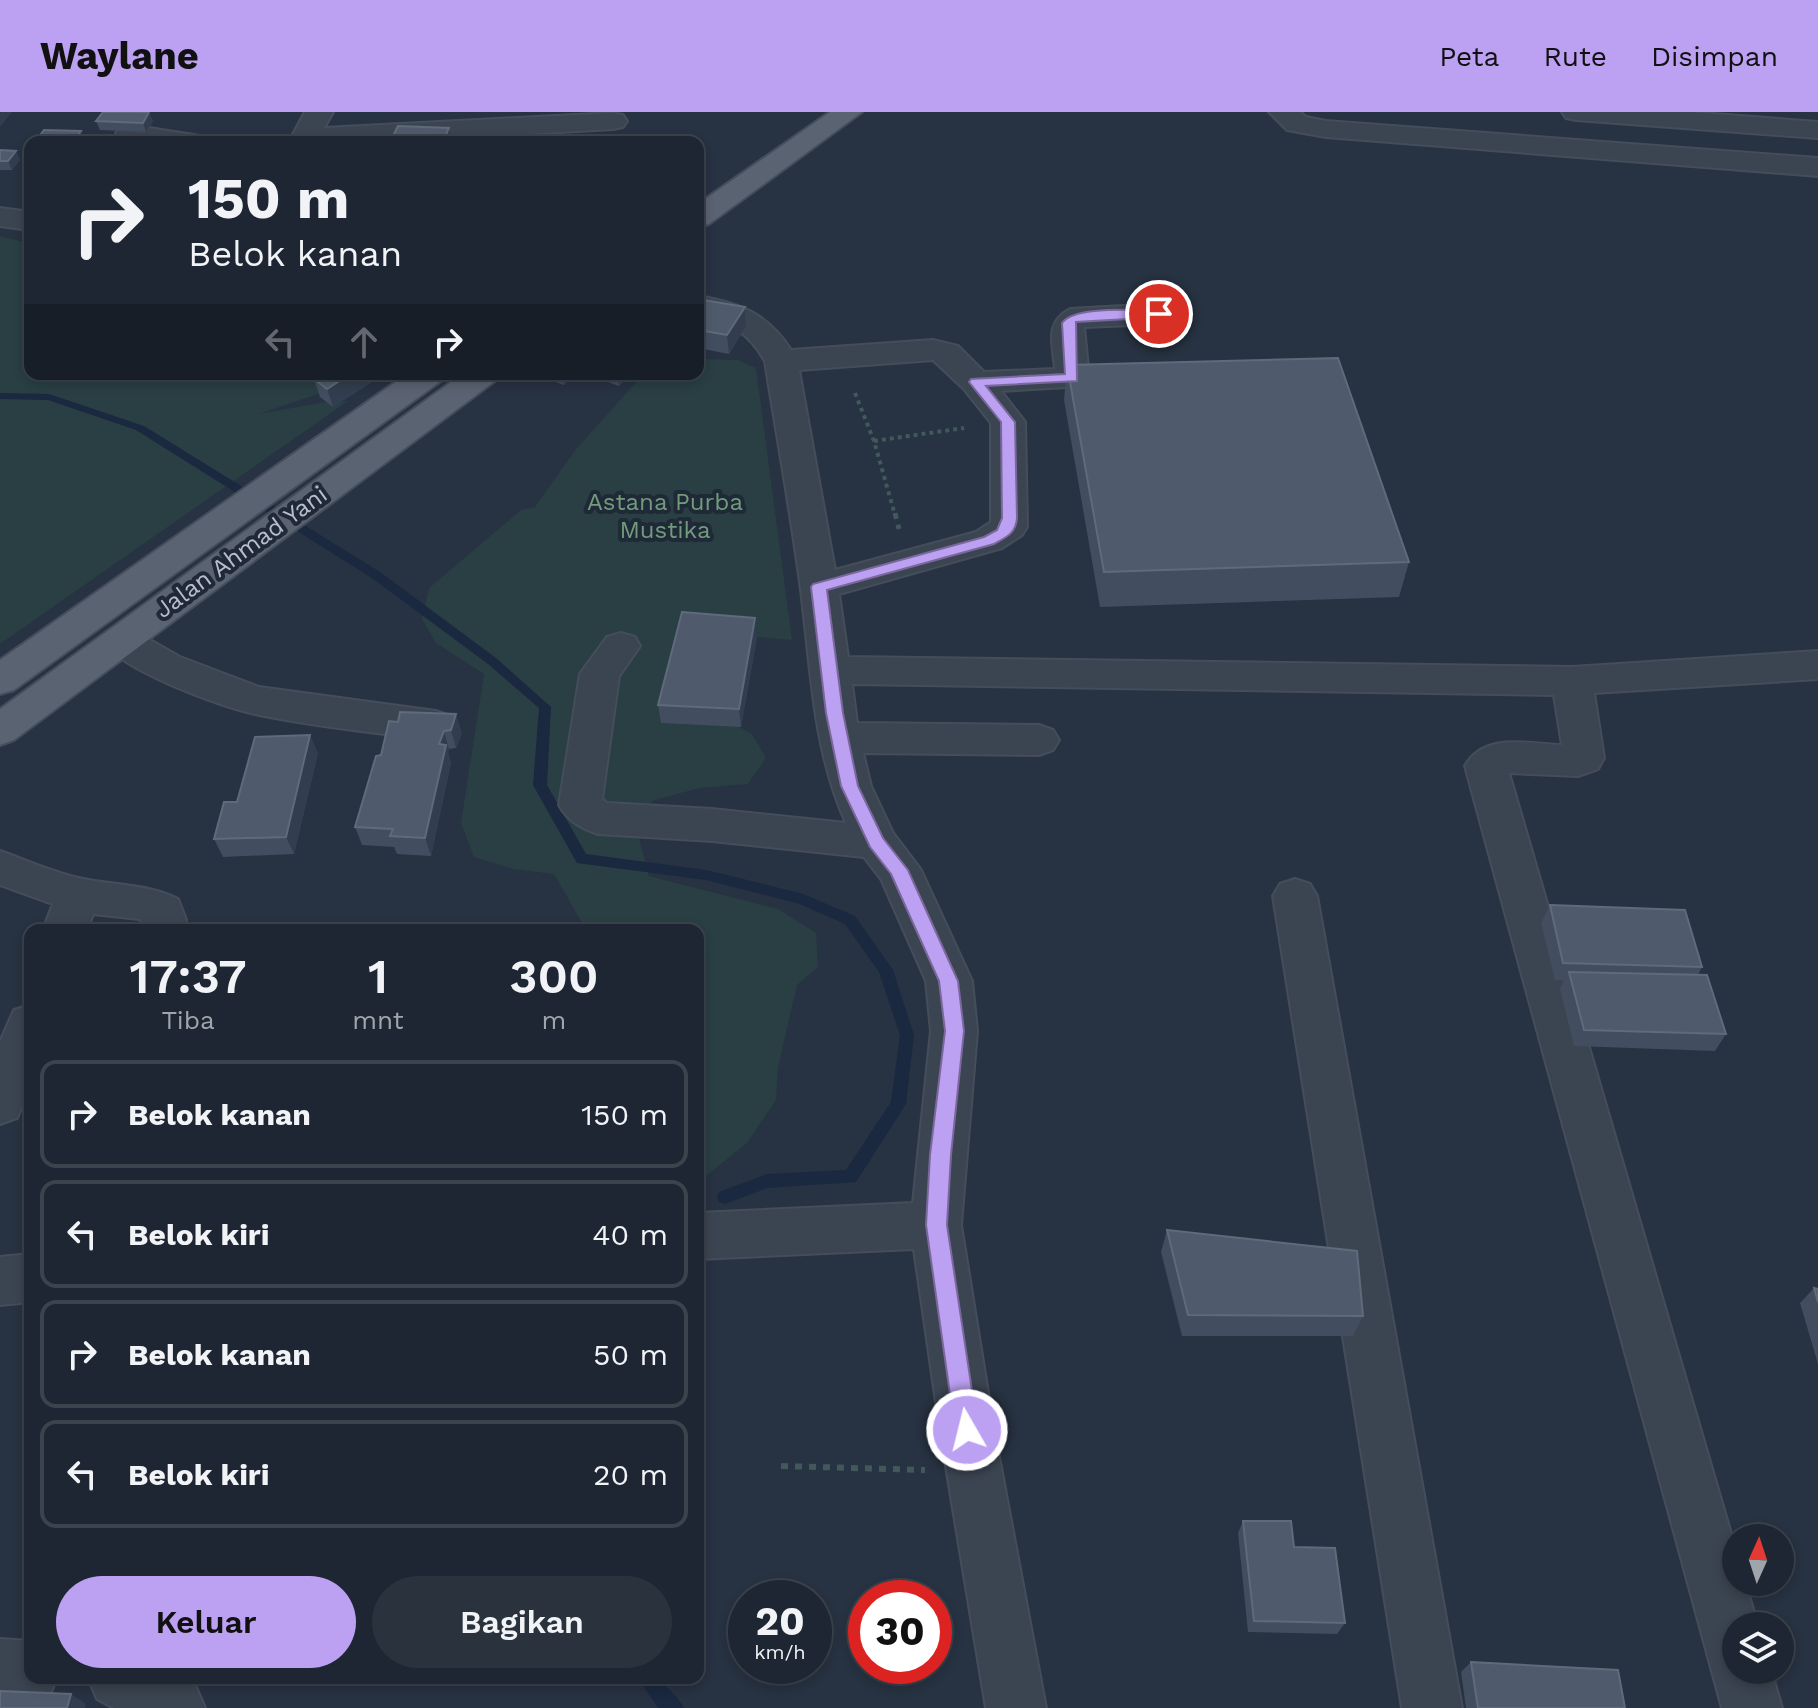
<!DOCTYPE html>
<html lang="id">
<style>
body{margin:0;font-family:"Work Sans",sans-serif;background:#2a323e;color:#f1f3f6;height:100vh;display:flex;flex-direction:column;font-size:30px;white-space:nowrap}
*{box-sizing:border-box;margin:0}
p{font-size:26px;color:#a0a5ac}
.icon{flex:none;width:44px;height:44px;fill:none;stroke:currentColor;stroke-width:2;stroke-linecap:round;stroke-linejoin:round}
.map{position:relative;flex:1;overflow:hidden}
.sheet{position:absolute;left:24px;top:812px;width:680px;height:760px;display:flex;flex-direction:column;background:#1d2632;border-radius:16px;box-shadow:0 4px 12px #0003,0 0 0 2px #3b434d}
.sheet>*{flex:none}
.banner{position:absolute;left:24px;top:24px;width:680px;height:244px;border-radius:16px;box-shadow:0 4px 12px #0003,0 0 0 2px #3b434d;background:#1d2632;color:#f1f3f6;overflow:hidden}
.needle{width:52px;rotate:3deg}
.tools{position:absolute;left:1722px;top:1412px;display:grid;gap:16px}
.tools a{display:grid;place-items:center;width:72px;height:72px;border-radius:50%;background:#1d2632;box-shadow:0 4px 12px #0003,0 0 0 2px #3b434d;font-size:40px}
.speed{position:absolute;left:728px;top:1468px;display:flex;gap:16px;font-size:40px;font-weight:700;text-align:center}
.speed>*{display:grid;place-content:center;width:104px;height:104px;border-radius:50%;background:#1d2632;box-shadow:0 4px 12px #0003,0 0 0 2px #3b434d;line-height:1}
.speed small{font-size:20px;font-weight:400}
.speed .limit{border:12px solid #d22;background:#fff;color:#111}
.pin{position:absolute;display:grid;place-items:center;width:68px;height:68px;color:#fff;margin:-34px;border:4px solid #fff;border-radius:50%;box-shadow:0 2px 8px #0007}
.me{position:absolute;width:88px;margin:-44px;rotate:352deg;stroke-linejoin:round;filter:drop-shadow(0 0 6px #0008)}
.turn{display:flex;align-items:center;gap:28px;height:168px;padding:0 32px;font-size:36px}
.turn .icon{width:104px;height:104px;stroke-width:2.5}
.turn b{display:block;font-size:56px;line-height:68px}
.lanes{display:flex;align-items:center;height:76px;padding:0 32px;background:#0003;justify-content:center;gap:40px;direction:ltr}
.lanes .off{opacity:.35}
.eta{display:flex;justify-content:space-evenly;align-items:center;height:136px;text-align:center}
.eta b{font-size:48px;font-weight:600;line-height:56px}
.primary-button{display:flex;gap:16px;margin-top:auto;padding:16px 32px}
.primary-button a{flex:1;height:92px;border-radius:48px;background:#bca0f2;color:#111;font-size:32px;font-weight:600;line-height:92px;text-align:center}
.primary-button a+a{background:#2a323e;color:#f1f3f6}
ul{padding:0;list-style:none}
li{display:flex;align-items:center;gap:24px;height:108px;margin:0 16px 12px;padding:0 16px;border:4px solid #3b434d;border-radius:16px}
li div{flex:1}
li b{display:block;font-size:30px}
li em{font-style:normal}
header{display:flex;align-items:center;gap:48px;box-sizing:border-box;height:112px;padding:0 40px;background:#bca0f2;color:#111}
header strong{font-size:38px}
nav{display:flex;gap:44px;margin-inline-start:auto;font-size:28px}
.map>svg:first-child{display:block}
.green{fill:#293f43}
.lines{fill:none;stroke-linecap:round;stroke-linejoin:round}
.stream{fill:#1a2840;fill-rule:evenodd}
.minor-casing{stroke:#454d5b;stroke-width:4}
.major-casing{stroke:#454d5b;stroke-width:4}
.path-far2{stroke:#42585a;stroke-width:4;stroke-dasharray:4 4;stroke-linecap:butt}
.path-far1{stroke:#42585a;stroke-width:5;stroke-dasharray:6 6;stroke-linecap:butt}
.path{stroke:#42585a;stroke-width:6;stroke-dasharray:7 7;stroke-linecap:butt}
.minor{fill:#3b4451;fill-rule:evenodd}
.major{fill:#5a6371;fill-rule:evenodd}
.wall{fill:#424e60}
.shaded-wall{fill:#323e4f}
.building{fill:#4f5b6c;stroke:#5f6a7a;stroke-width:2}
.route{fill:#bca0f2;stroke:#7a689d;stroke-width:2}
.labels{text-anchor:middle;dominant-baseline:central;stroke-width:8;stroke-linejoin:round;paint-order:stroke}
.park-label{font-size:24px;fill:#709c7c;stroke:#202937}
.street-label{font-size:24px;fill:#b8bfcb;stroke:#202937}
</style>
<header>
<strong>Waylane</strong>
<nav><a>Peta</a><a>Rute</a><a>Disimpan</a></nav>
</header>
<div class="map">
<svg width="1818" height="1596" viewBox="0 0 1818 1596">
<rect width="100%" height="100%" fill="#273242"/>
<path class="green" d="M0,124L30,132V262H349L324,280L259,302L325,290L348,289L0,532Z
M698,247L738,248L756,256L792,528L688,519L700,594L752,622L766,646L748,672L699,676L652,689L636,715L649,764L778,797L816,821L818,855L797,873L778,956L776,988L747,1031L707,1063L698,1077V818H586L554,762L513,757L474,745L461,711L484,562L436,531L422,507L429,476L521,398L535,395L576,337L639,267L648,262H698Z"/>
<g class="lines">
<path class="stream" d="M0,281L49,282L144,314L380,460L496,546L551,595L547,673L586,742L706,758L803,782L855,804L893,858L914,923L906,992L856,1070L767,1076L725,1092L719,1090L717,1085L719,1080L767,1062L846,1058L891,990L900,923L879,860L845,812L800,792L706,768L577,751L533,673L539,596L488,552L372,466L136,318L48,288L0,287Z
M638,1566H659C666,1576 679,1585 684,1596H658Z"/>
<defs>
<path id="minor" d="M305,0H333L324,16L613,1L623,3L627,9L623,15L613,17L386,30H294L291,26Z
M1269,0H1300L1306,5L1326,9L1818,46V64L1326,25L1287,18Z
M1562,0H1689L1818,10V26L1576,8L1566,6Z
M130,13L200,24L204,30H134L120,27L116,21L120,15Z
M0,96L30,100V118L0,114Z
M698,184C740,191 768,202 791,238L933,228L958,234L984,260L1055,257C1053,231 1044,211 1070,197L1159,192L1170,195L1175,202L1170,209L1159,212L1084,215L1088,256L1124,254L1136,257L1141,264L1136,271L1001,279L1025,310L1027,415L1022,423L1002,436L839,482L848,545L1572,555L1818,539V567L1594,581L1604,646L1598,657L1578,664L1509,661L1736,1439V1470H1745L1758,1514H1736V1558H1771L1782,1596H1722L1465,654C1484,620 1528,632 1562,633L1554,583L852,572L857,611L1039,613L1053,618L1059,628L1053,638L1039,643L863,641L871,674L893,721L921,758L972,869L977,919L961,1113L994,1318L1046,1596H986L940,1318L914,1137L698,1147V1101L913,1091L931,919L926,869L881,767L864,745L712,729L598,722C581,716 568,709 559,693L580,562L607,525L621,521L635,525L640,534L619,564L602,687L607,691L712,697L846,711C813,638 811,557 801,478C791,402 777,325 765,249C749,221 730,209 698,204ZM933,248L964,277L991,311V410L976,420L835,458L799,258Z
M122,516L136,520L180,545L259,575L436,599L450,604L456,614L450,624L436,629C376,620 314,615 255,602C221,595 119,557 103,529L108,520Z
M0,739C26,748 52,760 79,766C113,774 145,771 178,787L186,808L184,818H140L142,809L139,807L93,802L87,818H43L53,792L0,773Z
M1295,767L1310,772L1317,784L1462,1596H1402L1273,784L1280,772Z
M30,893V975L17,1006L0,1012V930L14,898Z
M30,1142V1190L0,1193V1145Z
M0,1527L30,1529V1566H57L51,1580L30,1589L0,1587Z
M88,1566H180L196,1575L205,1596H114L97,1587Z"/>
<path id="major" d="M830,0H862L709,112L698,115V92Z
M407,262H446L441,269L14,578L0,582V548Z
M462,262H500L495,269L14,628L0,633V597Z"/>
</defs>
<use href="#minor" class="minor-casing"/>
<use href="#major" class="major-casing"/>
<path class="path-far2" d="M855,281L874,329L895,403
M874,329L964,316"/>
<path class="path-far1" d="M895,401L899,417"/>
<path class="path" d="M781,1354L925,1358"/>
<use href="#minor" class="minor"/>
<use href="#major" class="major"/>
</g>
<path class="wall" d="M149,0L153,9L146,20L100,18L96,9Z
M0,38L16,39L20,48L12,58H0Z
M698,187L745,195L746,214L729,242L698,236Z
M1067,253L1409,450L1399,485L1100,495L1064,288Z
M321,262H384L333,295L320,285L314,267Z
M533,262H577L564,273Z
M585,262H632L619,274Z
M757,525L741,615L661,611L658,593Z
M389,609L462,621L456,636L449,637L448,640L451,651L431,744L397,742L394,735L362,733L355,715L381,643Z
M318,641L294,742L223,745L214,727L237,690Z
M1550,793L1702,855L1698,863L1726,922L1715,939L1574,934L1560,877L1564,868H1555L1541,811Z
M1167,1118L1363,1204L1353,1224H1182L1161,1140Z
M1814,1176L1818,1177V1252L1800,1191Z
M1243,1409L1294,1435L1345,1511L1337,1522L1248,1520L1238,1421Z
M1471,1550L1625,1596H1466L1461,1560Z"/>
<path class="shaded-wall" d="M1,0H12L0,15V1Z
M149,0L153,9L146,20L143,11Z
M449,16L451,25L449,30H443Z
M81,19L85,28L83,30H73Z
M16,39L20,48L12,58L8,49Z
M745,195L746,214L729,242L727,223Z
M350,262H384L333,295L327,277Z
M562,262H577L564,273Z
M617,262H632L619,274Z
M755,506L757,525L741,615L739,597Z
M456,602L462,621L456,636L451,618Z
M444,619L449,637L448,640L451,651L431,744L425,726L439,632Z
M310,623L318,641L294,742L286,725Z
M71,1582L86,1592L85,1596H67Z"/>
<path class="building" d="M103,0H149L143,11L96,9Z
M398,14L449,16L443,30H423L422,27L395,25L392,30H390Z
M44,18L81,19L73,30H35Z
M326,23L350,24L346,30H322Z
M395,25L422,27L420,30H392Z
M0,38L16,39L8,49H0Z
M698,187L745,195L727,223L698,218Z
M1338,246L1409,450L1104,460L1067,253Z
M321,262H350L327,277L314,267Z
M682,500L755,506L739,597L658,593Z
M400,600L456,602L451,618L444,619L439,632L446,633L425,726L390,724L393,717L355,715L376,644L381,643L389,609L398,610Z
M310,623L286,725L214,727L224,690H237L255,625Z
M1550,793L1685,798L1702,855L1563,851Z
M1569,860L1707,863L1726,922L1584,918Z
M1167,1118L1357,1139L1363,1204L1188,1203Z
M1814,1176L1818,1177V1190Z
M1243,1409H1291L1294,1435L1335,1436L1345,1511L1254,1509Z
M1471,1550L1618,1558L1625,1596H1478Z
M0,1579L71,1582L67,1596H0Z"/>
<path class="route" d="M1159,198L1163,199V205L1076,210L1077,269L986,274L1015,310L1017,406C1016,421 1007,425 994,432L827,478L843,601L858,674L883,726L908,758L958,869L964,919L951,1043L947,1113L978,1318L975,1325L967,1329L959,1325L955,1318L926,1113L930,1043L945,919L939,869L891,762L870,735L841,674L826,601L811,475L813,472L984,425L997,418L1002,406L1001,310L969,270L971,267L1065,262L1062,211C1075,193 1136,199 1159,198Z"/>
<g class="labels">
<g class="park-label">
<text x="665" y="390">Astana Purba<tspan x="665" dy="28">Mustika</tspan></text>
</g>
<g class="street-label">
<text transform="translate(241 440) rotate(-36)">Jalan Ahmad Yani</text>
</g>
</g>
</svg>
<div class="tools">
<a><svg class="needle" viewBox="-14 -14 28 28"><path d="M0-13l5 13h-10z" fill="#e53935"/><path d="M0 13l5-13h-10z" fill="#a0a5ac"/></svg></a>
<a><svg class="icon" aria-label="layers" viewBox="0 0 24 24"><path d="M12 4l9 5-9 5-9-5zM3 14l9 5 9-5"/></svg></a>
</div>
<div class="speed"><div>20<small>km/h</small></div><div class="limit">30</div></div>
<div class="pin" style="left:1159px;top:202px;background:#d93025"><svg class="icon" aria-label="arrive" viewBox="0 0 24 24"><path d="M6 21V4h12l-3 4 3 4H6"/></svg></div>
<svg class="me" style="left:967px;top:1318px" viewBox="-20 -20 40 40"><circle r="17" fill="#bca0f2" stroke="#fff" stroke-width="3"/><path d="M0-11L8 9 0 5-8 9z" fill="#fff"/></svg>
<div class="banner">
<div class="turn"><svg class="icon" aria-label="right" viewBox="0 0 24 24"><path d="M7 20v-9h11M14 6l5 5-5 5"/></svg><div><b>150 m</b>Belok kanan</div></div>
<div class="lanes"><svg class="icon off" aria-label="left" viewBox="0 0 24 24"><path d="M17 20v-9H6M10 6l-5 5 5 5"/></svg><svg class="icon off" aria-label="ahead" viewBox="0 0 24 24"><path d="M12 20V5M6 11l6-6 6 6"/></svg><svg class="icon" aria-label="right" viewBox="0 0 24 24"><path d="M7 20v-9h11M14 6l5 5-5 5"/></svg></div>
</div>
<section class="sheet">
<div class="eta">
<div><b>17:37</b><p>Tiba</p></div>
<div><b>1</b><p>mnt</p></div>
<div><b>300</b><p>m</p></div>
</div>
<ul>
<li><svg class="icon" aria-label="right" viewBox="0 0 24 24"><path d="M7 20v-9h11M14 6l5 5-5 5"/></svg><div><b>Belok kanan</b></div><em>150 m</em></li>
<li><svg class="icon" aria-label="left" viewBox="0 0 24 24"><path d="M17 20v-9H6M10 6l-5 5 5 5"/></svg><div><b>Belok kiri</b></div><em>40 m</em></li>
<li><svg class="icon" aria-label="right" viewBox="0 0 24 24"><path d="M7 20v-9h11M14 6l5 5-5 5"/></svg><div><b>Belok kanan</b></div><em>50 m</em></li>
<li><svg class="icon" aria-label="left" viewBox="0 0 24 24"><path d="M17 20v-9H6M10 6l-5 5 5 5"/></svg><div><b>Belok kiri</b></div><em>20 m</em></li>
</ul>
<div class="primary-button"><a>Keluar</a><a>Bagikan</a></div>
</section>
</div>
